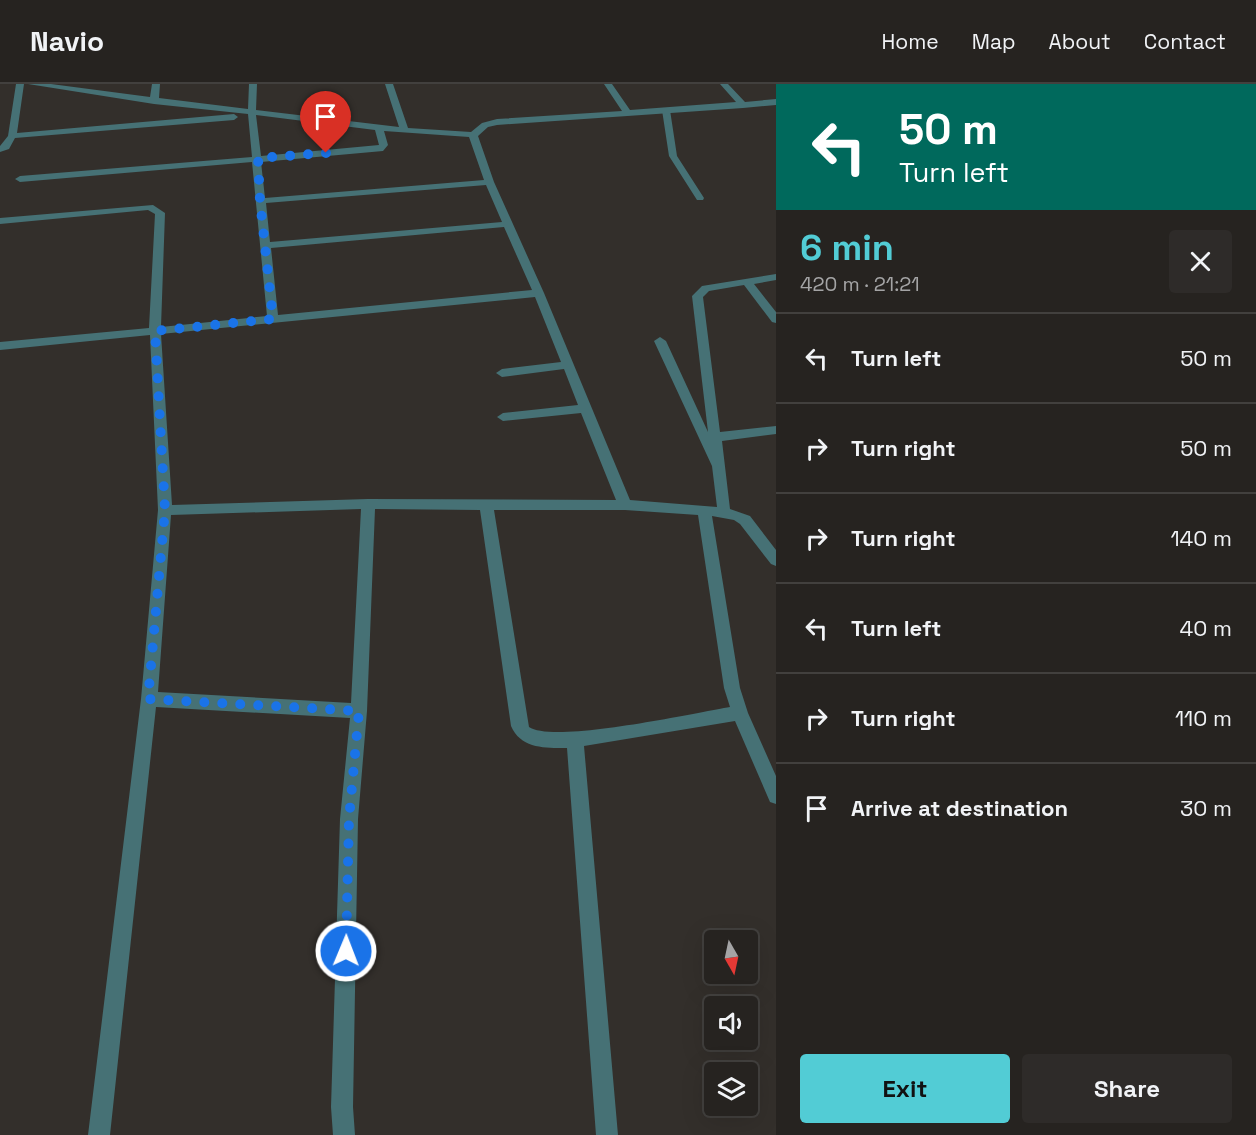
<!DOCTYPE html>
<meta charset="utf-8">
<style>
body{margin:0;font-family:"Space Grotesk",sans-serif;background:#2e2b29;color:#f1f3f6;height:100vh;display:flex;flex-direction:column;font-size:22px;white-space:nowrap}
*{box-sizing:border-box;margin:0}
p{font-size:20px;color:#a4a4a5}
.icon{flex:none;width:33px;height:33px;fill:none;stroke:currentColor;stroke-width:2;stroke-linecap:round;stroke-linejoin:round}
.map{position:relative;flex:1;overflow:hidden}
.panel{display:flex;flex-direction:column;background:#262320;width:480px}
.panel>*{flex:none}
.banner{background:#00695c;color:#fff;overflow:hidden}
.needle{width:39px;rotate:171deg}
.controls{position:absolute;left:704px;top:846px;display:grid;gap:12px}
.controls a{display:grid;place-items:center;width:54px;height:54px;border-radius:6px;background:#262320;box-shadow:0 6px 24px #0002,0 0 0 2px #42403e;font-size:30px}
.pin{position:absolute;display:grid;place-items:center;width:51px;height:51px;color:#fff;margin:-62px -26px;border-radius:50% 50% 50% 0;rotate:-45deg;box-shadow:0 0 6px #0007}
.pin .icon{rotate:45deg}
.me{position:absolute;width:66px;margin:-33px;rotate:1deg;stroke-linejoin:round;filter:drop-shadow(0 0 4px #0008)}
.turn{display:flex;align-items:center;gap:21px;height:126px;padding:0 24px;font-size:27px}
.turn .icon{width:78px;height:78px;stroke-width:2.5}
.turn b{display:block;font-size:42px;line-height:51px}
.round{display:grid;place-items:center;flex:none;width:63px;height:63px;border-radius:6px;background:#2e2b29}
.overview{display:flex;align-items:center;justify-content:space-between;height:102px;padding:0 24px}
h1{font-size:36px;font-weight:700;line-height:45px;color:#52ccd5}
.action{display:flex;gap:12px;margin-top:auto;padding:12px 24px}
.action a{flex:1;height:69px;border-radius:6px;background:#52ccd5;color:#111;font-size:24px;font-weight:700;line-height:69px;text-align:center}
.action a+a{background:#2e2b29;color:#f1f3f6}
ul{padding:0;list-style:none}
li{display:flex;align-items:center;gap:18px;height:90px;padding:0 24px;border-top:2px solid #42403e}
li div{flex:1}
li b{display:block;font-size:22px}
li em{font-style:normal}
header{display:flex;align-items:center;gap:36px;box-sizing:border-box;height:84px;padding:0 30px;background:#262320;border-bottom:2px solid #42403e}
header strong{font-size:28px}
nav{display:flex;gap:33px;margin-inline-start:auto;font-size:21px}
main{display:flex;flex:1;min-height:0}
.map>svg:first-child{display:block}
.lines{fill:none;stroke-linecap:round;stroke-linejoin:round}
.lane{fill:#467175;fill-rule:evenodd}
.street{fill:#467175;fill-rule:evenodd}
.route{stroke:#1a73e8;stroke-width:10;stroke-dasharray:0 18}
</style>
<header>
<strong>Navio</strong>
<nav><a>Home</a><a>Map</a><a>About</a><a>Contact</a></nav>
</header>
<main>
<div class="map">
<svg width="776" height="1051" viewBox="0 0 776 1051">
<rect width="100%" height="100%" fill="#332f2b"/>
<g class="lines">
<path class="lane" d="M666,24L670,26L677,72L704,114L703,116H697L669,72L662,26Z"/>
<path class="street" d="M16,0H24L17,49L234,30L238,33L234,36L15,54L9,65L0,68V62L8,52Z
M28,0H51L150,13L152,0H160L159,14L248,25L249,0H257L256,26L399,43L385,0H393L408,44L471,48L482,39L497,35L622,27L604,0H612L630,26L736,18L720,0H728L745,18L776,15V21L743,24L497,41L488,43L478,52L494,98L544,209L630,416L717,423L712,382L654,257L660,253L666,257L708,348L692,212L702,202L776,190V196L754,200L776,228V239L772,238L744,201L709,207L703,213L720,348L776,342V350L722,357L730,425L750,432L776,466V482L771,480L740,440L734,436L712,432L740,604L748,629L776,692V720L770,718L735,637L584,662L618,1051H596L567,664C545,664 521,665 511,642L480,426L375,425L367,627L358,735L353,1023L355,1051H333L331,1023L340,735L350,634L156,623L110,1051H88L141,615L158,426L150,251L0,266V258L149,244L155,130L148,126L0,140V134L153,121L165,129L161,243L267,232L252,78L20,98L15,95L20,92L252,73L248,30L154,20ZM256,31L375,46L379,61L261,72ZM384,47L469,53L484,96L265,114L261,78L383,67L388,61ZM486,101L502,138L270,158L266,119ZM504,143L532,206L278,231L271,164ZM535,213L561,278L502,285L496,289L502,293L564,285L578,321L503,329L497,333L503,337L581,329L616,416L368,415L172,421L161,250ZM361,425L351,619L158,608L171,431ZM494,426H625L698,431L724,604L730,623C694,629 554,660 529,643Z"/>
</g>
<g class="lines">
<path class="route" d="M326,69L258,74L260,117L273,235L155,247L165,426L148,615L359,627L349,735L346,867"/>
</g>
</svg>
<div class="controls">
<a><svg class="needle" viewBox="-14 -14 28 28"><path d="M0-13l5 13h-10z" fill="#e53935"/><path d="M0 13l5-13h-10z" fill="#a4a4a5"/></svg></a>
<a><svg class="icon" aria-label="sound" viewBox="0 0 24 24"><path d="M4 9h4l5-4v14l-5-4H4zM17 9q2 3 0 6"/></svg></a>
<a><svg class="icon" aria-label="layers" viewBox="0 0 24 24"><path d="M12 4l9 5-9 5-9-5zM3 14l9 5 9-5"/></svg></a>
</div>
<div class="pin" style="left:326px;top:69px;background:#d93025"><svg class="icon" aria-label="arrive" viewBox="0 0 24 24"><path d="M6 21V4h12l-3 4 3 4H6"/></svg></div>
<svg class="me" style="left:346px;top:867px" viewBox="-20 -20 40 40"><circle r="17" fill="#1a73e8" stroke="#fff" stroke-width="3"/><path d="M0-11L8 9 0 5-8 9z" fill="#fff"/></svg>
</div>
<section class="panel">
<div class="banner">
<div class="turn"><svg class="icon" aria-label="left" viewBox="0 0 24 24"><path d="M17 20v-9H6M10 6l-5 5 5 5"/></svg><div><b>50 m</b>Turn left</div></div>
</div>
<div class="overview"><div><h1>6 min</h1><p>420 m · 21:21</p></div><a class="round"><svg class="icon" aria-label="close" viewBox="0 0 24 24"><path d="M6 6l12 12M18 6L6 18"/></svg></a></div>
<ul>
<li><svg class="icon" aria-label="left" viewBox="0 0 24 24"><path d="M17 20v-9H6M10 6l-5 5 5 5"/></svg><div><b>Turn left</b></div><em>50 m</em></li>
<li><svg class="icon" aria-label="right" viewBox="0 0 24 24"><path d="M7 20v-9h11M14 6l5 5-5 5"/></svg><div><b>Turn right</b></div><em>50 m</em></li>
<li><svg class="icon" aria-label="right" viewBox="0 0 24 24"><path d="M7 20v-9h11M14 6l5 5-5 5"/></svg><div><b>Turn right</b></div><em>140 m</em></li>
<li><svg class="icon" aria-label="left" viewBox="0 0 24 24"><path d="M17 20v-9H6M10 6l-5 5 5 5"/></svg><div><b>Turn left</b></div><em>40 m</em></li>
<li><svg class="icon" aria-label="right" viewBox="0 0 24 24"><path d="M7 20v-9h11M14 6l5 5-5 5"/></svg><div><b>Turn right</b></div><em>110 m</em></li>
<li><svg class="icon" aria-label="arrive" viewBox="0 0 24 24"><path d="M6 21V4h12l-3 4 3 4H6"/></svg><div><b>Arrive at destination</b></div><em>30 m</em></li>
</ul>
<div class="action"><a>Exit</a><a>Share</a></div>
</section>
</main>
